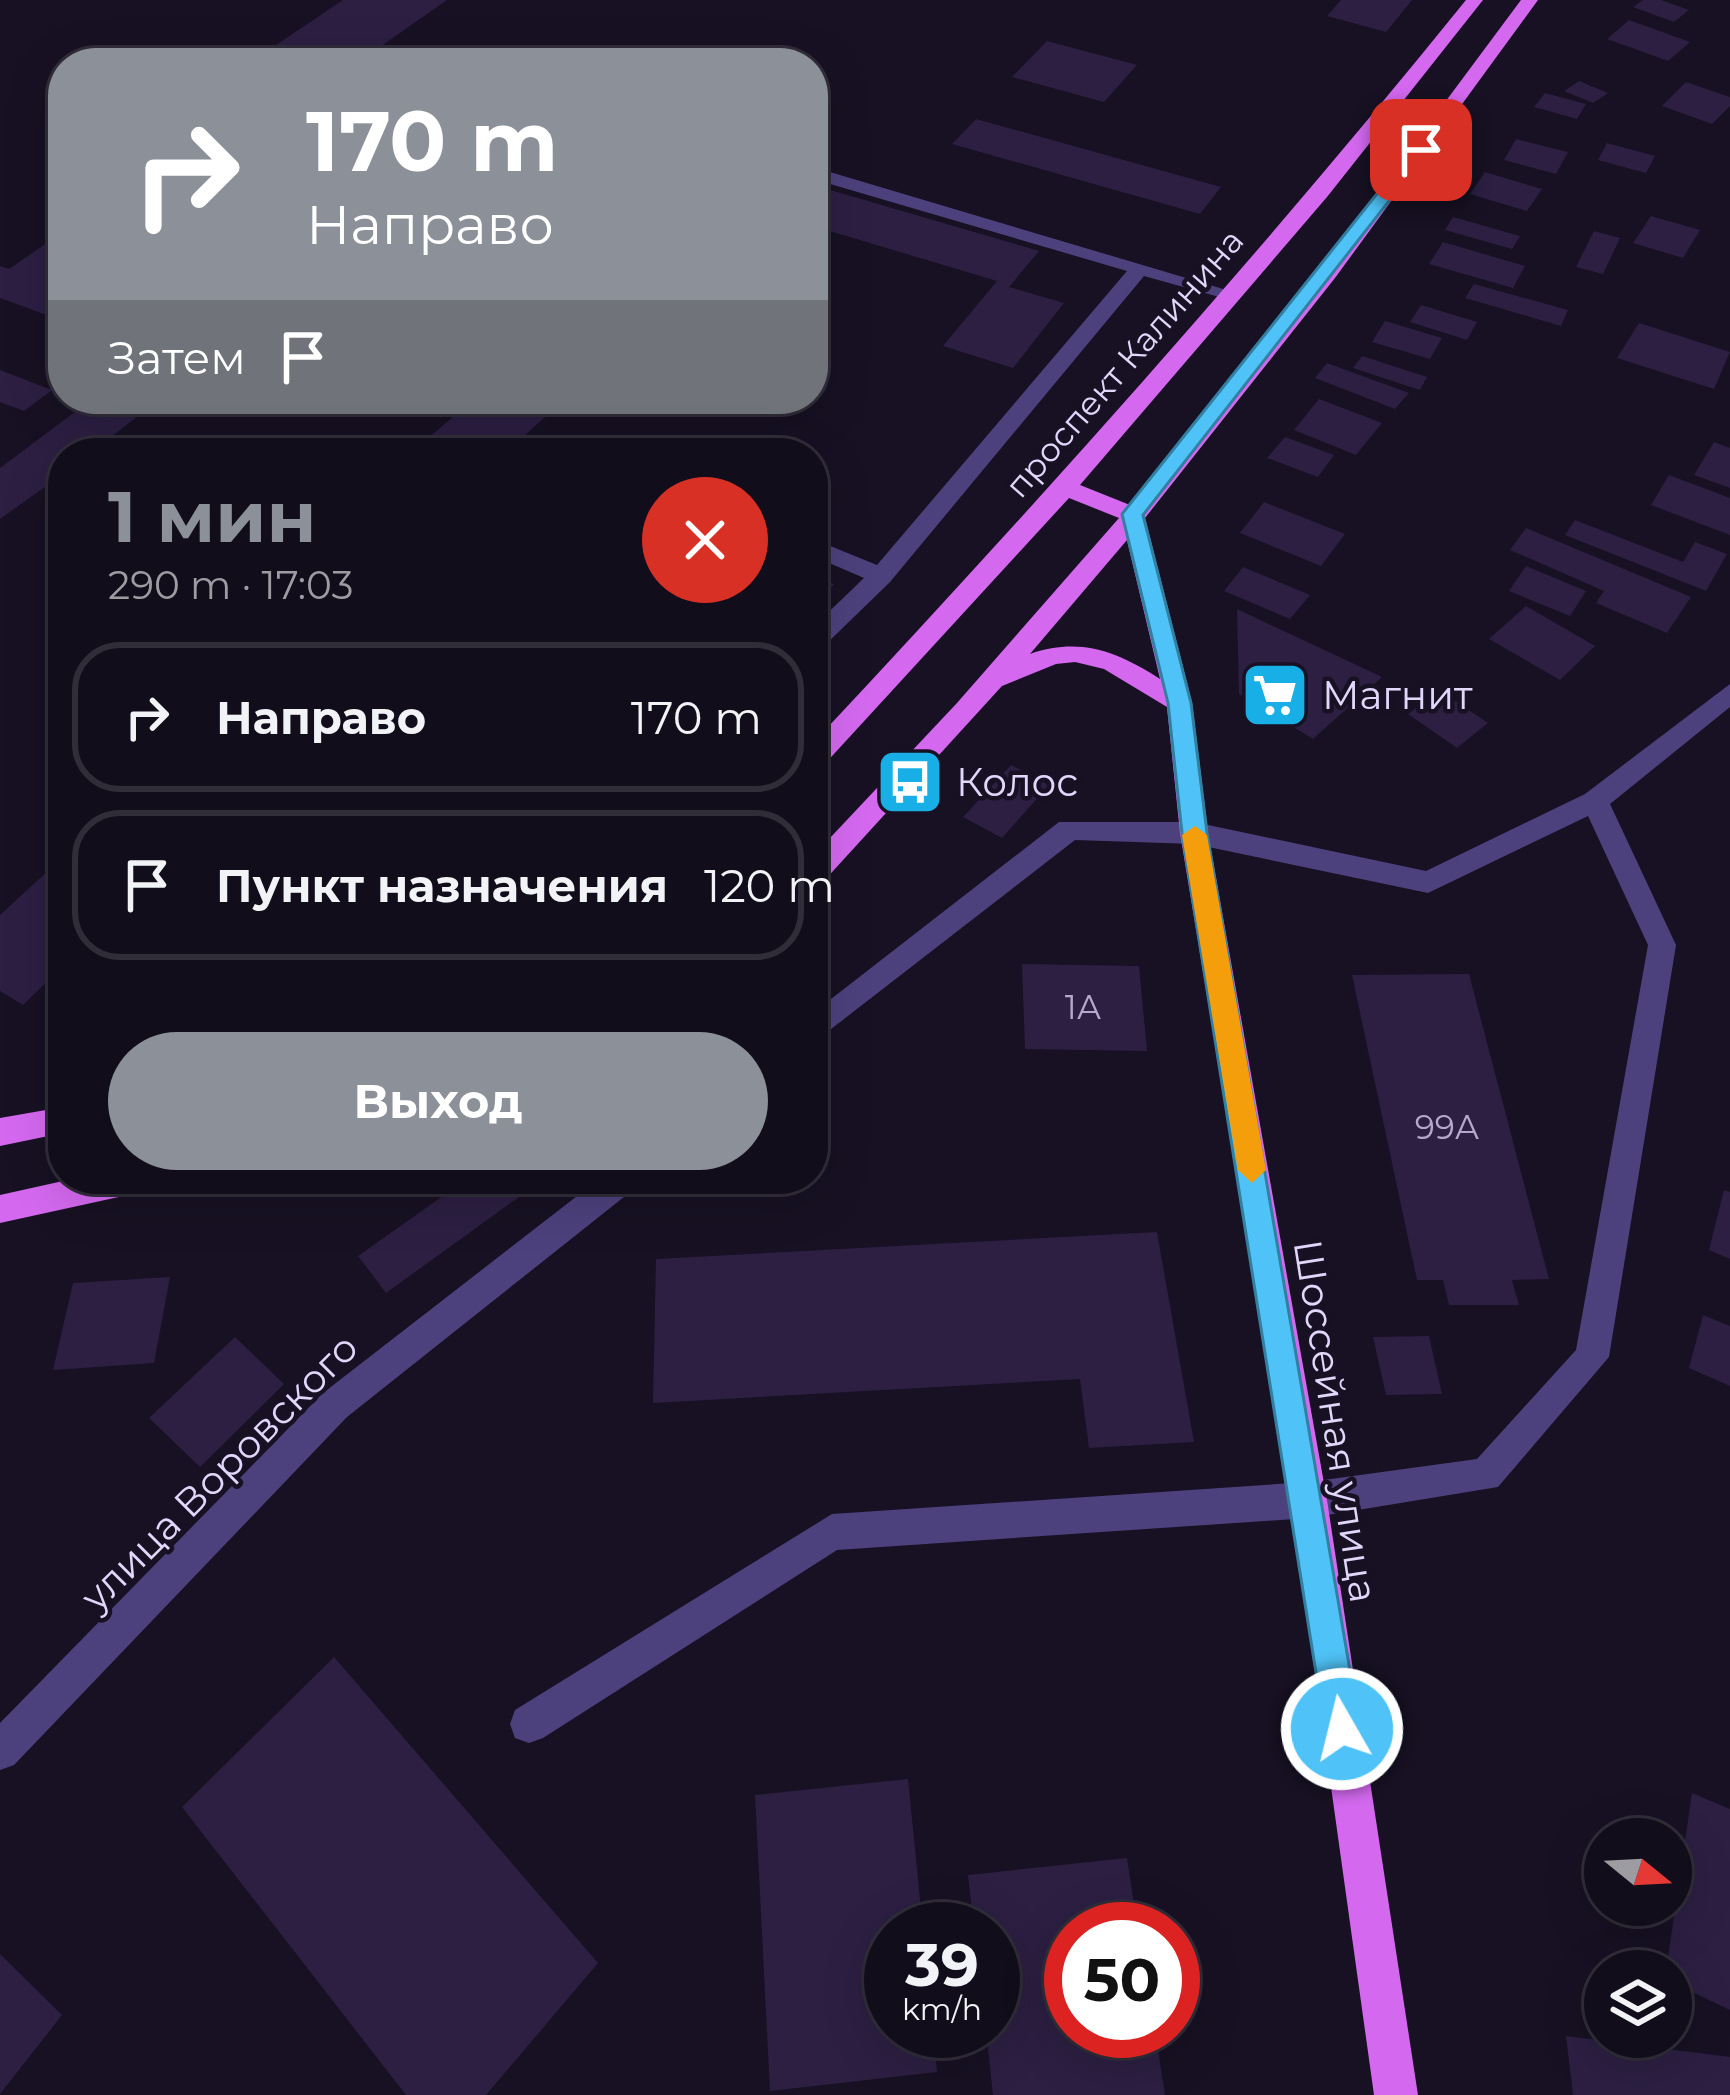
<!DOCTYPE html>
<html lang="ru">
<meta charset="utf-8">
<style>
body{margin:0;font-family:Montserrat,sans-serif;background:#1e1b27;color:#f1f3f6;height:100vh;display:flex;flex-direction:column;font-size:45px;white-space:nowrap}
*{box-sizing:border-box;margin:0}
p{font-size:39px;color:#9c9ca2}
.icon{flex:none;width:66px;height:66px;fill:none;stroke:currentColor;stroke-width:2;stroke-linecap:round;stroke-linejoin:round}
.map{position:relative;flex:1;overflow:hidden}
.sheet{position:absolute;left:48px;top:438px;width:780px;height:756px;display:flex;flex-direction:column;background:#110d1a;border-radius:48px;box-shadow:0 12px 48px #0002,0 0 0 3px #302d39}
.sheet>*{flex:none}
.hud{position:absolute;left:48px;top:48px;width:780px;height:366px;border-radius:48px;box-shadow:0 12px 48px #0002,0 0 0 3px #302d39;background:#8c9099;color:#fff;overflow:hidden}
.needle{width:78px;rotate:108deg}
.buttons{position:absolute;left:1584px;top:1818px;display:grid;gap:24px}
.buttons a{display:grid;place-items:center;width:108px;height:108px;border-radius:50%;background:#110d1a;box-shadow:0 12px 48px #0002,0 0 0 3px #302d39;font-size:60px}
.speed{position:absolute;left:864px;top:1902px;display:flex;gap:24px;font-size:60px;font-weight:700;text-align:center}
.speed>*{display:grid;place-content:center;width:156px;height:156px;border-radius:50%;background:#110d1a;box-shadow:0 12px 48px #0002,0 0 0 3px #302d39;line-height:1}
.speed small{font-size:30px;font-weight:400}
.speed .limit{border:18px solid #d22;background:#fff;color:#111}
.pin{position:absolute;display:grid;place-items:center;width:102px;height:102px;color:#fff;margin:-51px;border-radius:24px;box-shadow:0 6px 18px #0006}
.me{position:absolute;width:132px;margin:-66px;rotate:352deg;stroke-linejoin:round;filter:drop-shadow(0 0 9px #0008)}
.turn{display:flex;align-items:center;gap:42px;height:252px;padding:0 60px;font-size:54px}
.turn .icon{width:156px;height:156px;stroke-width:2.5}
.turn b{display:block;font-size:84px;line-height:102px}
.then{display:flex;align-items:center;height:114px;padding:0 60px;background:#0003;gap:24px;font-size:45px}
.round{display:grid;place-items:center;flex:none;width:126px;height:126px;border-radius:63px;background:#1e1b27}
.head{display:flex;align-items:center;justify-content:space-between;height:204px;padding:0 60px}
h1{font-size:72px;font-weight:700;line-height:90px;color:#8c9099}
.action{display:flex;gap:24px;margin-top:auto;padding:24px 60px}
.action a{flex:1;height:138px;border-radius:72px;background:#8c9099;color:#fff;font-size:48px;font-weight:700;line-height:138px;text-align:center}
ul{padding:0;list-style:none}
li{display:flex;align-items:center;gap:36px;height:150px;margin:0 24px 18px;padding:0 36px;border:6px solid #302d39;border-radius:48px}
li div{flex:1}
li b{display:block;font-size:45px}
li em{font-style:normal}
.map>svg:first-child{display:block}
.building{fill:#2c1f42}
.lines{fill:none;stroke-linecap:round;stroke-linejoin:round}
.minor{fill:#4d417d;fill-rule:evenodd}
.major{fill:#d469f0;fill-rule:evenodd}
.route{fill:#4fc3f7;stroke:#337fa1;stroke-width:3}
.slow{fill:#f59e0b}
.labels{text-anchor:middle;dominant-baseline:central;stroke-width:9;stroke-linejoin:round;paint-order:stroke}
.far-street-label{font-size:33px;fill:#e1d7fb;stroke:#171123}
.number-label{font-size:33px;fill:#b4a9cd}
.poi-label{font-size:39px;fill:#e1d7fb;stroke:#171123;text-anchor:start}
.street-label{font-size:39px;fill:#e1d7fb;stroke:#171123}
</style>
<div class="map">
<svg width="1730" height="2095" viewBox="0 0 1730 2095">
<rect width="100%" height="100%" fill="#171123"/>
<path class="building" d="M343,0H447L357,63H249Z
M1341,0H1412L1386,32L1327,16Z
M1643,0H1661L1689,10L1674,22L1633,7Z
M1629,20L1690,42L1668,61L1607,39Z
M1047,41L1137,65L1104,102L1012,77Z
M1579,81L1608,93L1593,103L1564,91Z
M1686,82L1730,97V106L1712,124L1662,106Z
M1545,93L1586,104L1577,119L1534,107Z
M976,119L1221,187L1200,214L952,144Z
M1516,139L1568,152L1556,174L1504,160Z
M1607,143L1655,156L1646,173L1598,160Z
M1485,172L1542,189L1527,211L1470,194Z
M813,185L1039,251L1009,287L1064,303L1013,368L943,346L997,281L813,226Z
M1651,216L1700,230L1683,258L1633,243Z
M1453,217L1520,236L1512,249L1445,230Z
M1594,231L1620,238L1603,274L1576,267Z
M63,232V321L0,298V266L9,269Z
M1443,242L1525,266L1513,288L1429,264Z
M1474,284L1568,310L1561,326L1465,298Z
M1421,305L1477,322L1467,340L1410,322Z
M1385,321L1442,338L1430,359L1372,342Z
M1639,323L1730,352L1714,389L1617,358Z
M1362,356L1427,377L1420,390L1353,368Z
M1327,363L1409,393L1395,409L1315,378Z
M0,370L52,390L24,411L0,402Z
M92,399L137,417L90,453H63V474L0,519V468Z
M474,399H565L505,453H458L426,440Z
M1319,399L1382,423L1356,455L1294,430Z
M1285,437L1334,455L1318,477L1267,458Z
M1714,442L1730,448V488L1694,475Z
M1669,475L1730,498V535L1651,505Z
M1264,502L1345,534L1321,566L1240,533Z
M1575,520L1683,562L1695,542L1727,554L1706,591L1565,535Z
M1526,528L1691,597L1667,633L1596,603L1604,591L1510,550Z
M1526,566L1586,591L1570,616L1509,591Z
M1243,567L1310,595L1290,619L1224,591Z
M813,576L834,584L813,609Z
M1526,606L1595,646L1560,680L1489,639Z
M1237,609L1382,677L1313,739L1239,694Z
M1439,690L1488,723L1457,748L1408,714Z
M1011,765L1049,785L1002,838L963,817Z
M63,857V966L23,1005L0,991V915Z
M1022,964L1139,966L1147,1051L1025,1049Z
M1469,974L1549,1279L1512,1280L1519,1305H1449L1443,1280H1417L1352,975Z
M467,1179H544L386,1293L358,1256Z
M1724,1190L1730,1192V1259L1709,1250Z
M1157,1232L1194,1442L1089,1448L1080,1379L653,1403L656,1259Z
M170,1277L154,1363L53,1370L73,1283Z
M1703,1315L1730,1326V1386L1689,1368Z
M1429,1336L1442,1394L1386,1395L1373,1337Z
M235,1337L284,1384L200,1467L149,1418Z
M334,1657L598,1963L486,2095H406L182,1807Z
M908,1779L923,1929H891V2031H933L937,2072L770,2091L755,1795Z
M1692,1793L1730,1809V2010L1671,1982V1971H1666Z
M1127,1858L1138,1929H1071V2031H1155L1165,2095H993L986,2031H993V1929H974L968,1875Z
M0,1954L62,2015L0,2094Z
M1566,2036L1730,2057V2095H1573Z"/>
<g class="lines">
<path class="minor" d="M813,167L1240,294L1230,300L1144,276L890,582L822,648L813,651V627L864,578L813,556V539L877,565L1127,271L813,179Z
M591,443L608,453H582L583,445Z
M1730,684V707L1610,804L1676,945L1609,1357L1498,1487L1309,1518L837,1550L543,1738L529,1743L515,1738L510,1724L515,1710L832,1514L1309,1482L1477,1459L1576,1350L1648,945L1588,816L1428,893L1194,844L1075,840L813,1043V1013L1059,822H1194L1426,871L1585,794Z
M599,1179H639L634,1189L347,1417L14,1765L0,1770V1723L323,1393Z"/>
<path class="major" d="M1466,0H1483L1327,197L1080,485L1130,505L1321,269L1521,0H1538L1335,278L1145,518L1192,703L1208,833L1327,1500L1418,2095H1374L1291,1500L1180,833L1167,707L1104,669L1075,662L1056,664L1002,686L823,882L813,885V856L957,703L1119,518L1069,498L822,767L813,770V743C1039,502 1258,257 1466,0ZM1127,540L1160,679C1116,651 1080,637 1030,654Z
M63,1107V1133L0,1146V1118Z
M72,1179H153L148,1189L137,1193L0,1223V1195Z"/>
</g>
<path class="route" d="M1415,146L1429,150L1143,515L1191,703L1207,833L1360,1729L1355,1741L1342,1746L1330,1741L1325,1729L1182,833L1168,703L1122,514Z"/>
<path class="slow" d="M1195,826L1207,835L1266,1170L1252,1183L1238,1170L1182,835Z"/>
<defs>
<symbol id="supermarket-square" viewBox="-11 -11 22 22"><rect x="-9" y="-9" width="18" height="18" rx="4" fill="#18afe6" stroke="#171123"/><path d="M-6-5.5h2.5l.6 2H6L4.5 2H-2.5L-4.4-4H-6ZM-1.5 3.2a1.3 1.3 0 1 0 .1 0ZM3 3.2a1.3 1.3 0 1 0 .1 0Z" fill="#fff"/></symbol>
<symbol id="bus-square" viewBox="-11 -11 22 22"><rect x="-9" y="-9" width="18" height="18" rx="4" fill="#18afe6" stroke="#171123"/><path d="M-5-6H5V4H4V6H2V4H-2V6H-4V4H-5ZM-3.5-4V0h7V-4ZM-3.5 1.2v1.5H-2V1.2ZM2 1.2v1.5H3.5V1.2Z" fill="#fff"/></symbol>
</defs>
<g fill-rule="evenodd">
<use href="#supermarket-square" x="1237" y="657" width="76" height="76"/>
<use href="#bus-square" x="872" y="744" width="76" height="76"/>
</g>
<g class="labels">
<g class="far-street-label">
<text transform="translate(1124 363) rotate(-49)">проспект Калинина</text>
</g>
<g class="number-label">
<text x="1083" y="1007">1А</text>
<text x="1447" y="1127">99А</text>
</g>
<g class="poi-label">
<text x="1322" y="695">Магнит</text>
<text x="956" y="782">Колос</text>
</g>
<g class="street-label">
<text transform="translate(1336 1421) rotate(81)">Шоссейная улица</text>
<text transform="translate(219 1472) rotate(-45)">улица Воровского</text>
</g>
</g>
</svg>
<div class="buttons">
<a><svg class="needle" viewBox="-14 -14 28 28"><path d="M0-13l5 13h-10z" fill="#e53935"/><path d="M0 13l5-13h-10z" fill="#9c9ca2"/></svg></a>
<a><svg class="icon" aria-label="layers" viewBox="0 0 24 24"><path d="M12 4l9 5-9 5-9-5zM3 14l9 5 9-5"/></svg></a>
</div>
<div class="speed"><div>39<small>km/h</small></div><div class="limit">50</div></div>
<div class="pin" style="left:1421px;top:150px;background:#d93025"><svg class="icon" aria-label="arrive" viewBox="0 0 24 24"><path d="M6 21V4h12l-3 4 3 4H6"/></svg></div>
<svg class="me" style="left:1342px;top:1729px" viewBox="-20 -20 40 40"><circle r="17" fill="#4fc3f7" stroke="#fff" stroke-width="3"/><path d="M0-11L8 9 0 5-8 9z" fill="#fff"/></svg>
<div class="hud">
<div class="turn"><svg class="icon" aria-label="right" viewBox="0 0 24 24"><path d="M7 20v-9h11M14 6l5 5-5 5"/></svg><div><b>170 m</b>Направо</div></div>
<div class="then">Затем<svg class="icon" aria-label="arrive" viewBox="0 0 24 24"><path d="M6 21V4h12l-3 4 3 4H6"/></svg></div>
</div>
<section class="sheet">
<div class="head"><div><h1>1 мин</h1><p>290 m · 17:03</p></div><a class="round" style="background:#d93025;color:#fff"><svg class="icon" aria-label="close" viewBox="0 0 24 24"><path d="M6 6l12 12M18 6L6 18"/></svg></a></div>
<ul>
<li><svg class="icon" aria-label="right" viewBox="0 0 24 24"><path d="M7 20v-9h11M14 6l5 5-5 5"/></svg><div><b>Направо</b></div><em>170 m</em></li>
<li><svg class="icon" aria-label="arrive" viewBox="0 0 24 24"><path d="M6 21V4h12l-3 4 3 4H6"/></svg><div><b>Пункт назначения</b></div><em>120 m</em></li>
</ul>
<div class="action"><a>Выход</a></div>
</section>
</div>
